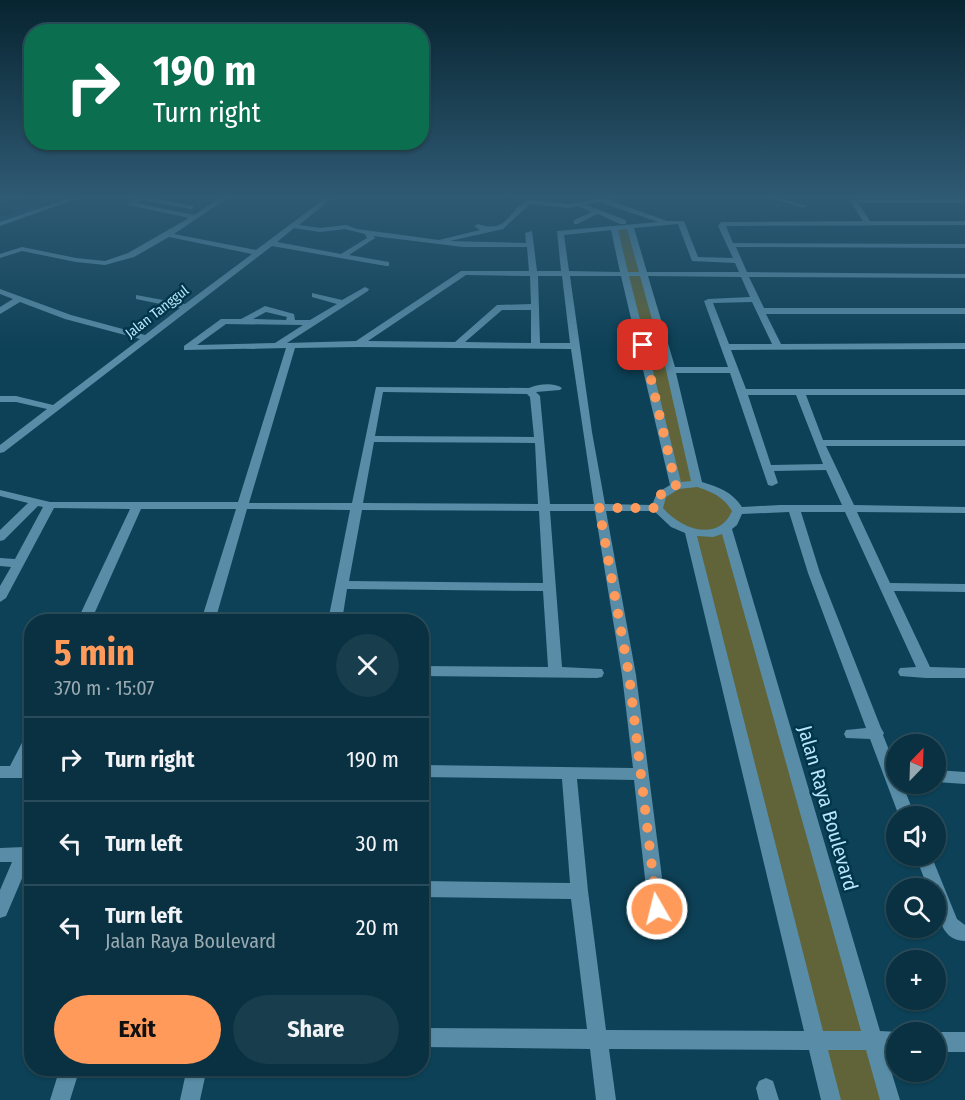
<!DOCTYPE html>
<meta charset="utf-8">
<style>
body{margin:0;font-family:"Fira Sans Condensed",sans-serif;background:#183d4c;color:#f1f3f6;height:100vh;display:flex;flex-direction:column;font-size:22px;white-space:nowrap}
*{box-sizing:border-box;margin:0}
p{font-size:20px;color:#99a9b1}
.icon{flex:none;width:33px;height:33px;fill:none;stroke:currentColor;stroke-width:2;stroke-linecap:round;stroke-linejoin:round}
.map{position:relative;flex:1;overflow:hidden}
.sheet{position:absolute;left:24px;top:614px;width:405px;height:462px;display:flex;flex-direction:column;background:#0a3141;border-radius:24px;box-shadow:0 2px 4px #0004,0 0 0 2px #2a4c5a}
.sheet>*{flex:none}
.banner{position:absolute;left:24px;top:24px;width:405px;height:126px;border-radius:24px;box-shadow:0 2px 4px #0004,0 0 0 2px #2a4c5a;background:#0b6e4f;color:#fff;overflow:hidden}
.needle{width:39px;rotate:23deg}
.buttons{position:absolute;left:886px;top:734px;display:grid;gap:12px}
.buttons a{display:grid;place-items:center;width:60px;height:60px;border-radius:50%;background:#0a3141;box-shadow:0 2px 4px #0004,0 0 0 2px #2a4c5a;font-size:30px}
.pin{position:absolute;display:grid;place-items:center;width:51px;height:51px;color:#fff;margin:-26px;border-radius:12px;box-shadow:0 3px 9px #0006}
.me{position:absolute;width:66px;margin:-33px;rotate:352deg;stroke-linejoin:round;filter:drop-shadow(0 0 4px #0008)}
.turn{display:flex;align-items:center;gap:21px;height:126px;padding:0 30px;font-size:27px}
.turn .icon{width:78px;height:78px;stroke-width:2.5}
.turn b{display:block;font-size:42px;line-height:51px}
.round{display:grid;place-items:center;flex:none;width:63px;height:63px;border-radius:32px;background:#183d4c}
.summary{display:flex;align-items:center;justify-content:space-between;height:102px;padding:0 30px}
h1{font-size:36px;font-weight:700;line-height:45px;color:#ff9a5b}
.primary-button{display:flex;gap:12px;margin-top:auto;padding:12px 30px}
.primary-button a{flex:1;height:69px;border-radius:36px;background:#ff9a5b;color:#111;font-size:24px;font-weight:700;line-height:69px;text-align:center}
.primary-button a+a{background:#183d4c;color:#f1f3f6}
ul{padding:0;list-style:none}
li{display:flex;align-items:center;gap:18px;height:84px;padding:0 30px;border-top:2px solid #2a4c5a}
li div{flex:1}
li b{display:block;font-size:22px}
li em{font-style:normal}
.map>svg:first-child{display:block}
.built{fill:#144e67}
.green{fill:#616438}
.lines{fill:none;stroke-linecap:round;stroke-linejoin:round}
.street{fill:#588ca7;fill-rule:evenodd}
.route{stroke:#ff9a5b;stroke-width:10;stroke-dasharray:0 18}
.labels{text-anchor:middle;dominant-baseline:central;stroke-width:5;stroke-linejoin:round;paint-order:stroke}
.far-street-label{font-size:14px;fill:#bae5fb;stroke:#00364c}
.near-street-label{font-size:20px;fill:#bae5fb;stroke:#00364c}
</style>
<div class="map">
<svg width="965" height="1100" viewBox="0 0 965 1100">
<rect width="100%" height="100%" fill="#0d4157"/>
<path class="built" d="M17,197L39,208L51,205L38,197H78L42,211L0,223V213L3,216L15,213L9,206L0,208V200Z"/>
<path class="green" d="M630,228L697,484L717,489L738,511L726,529L890,1100H831L690,532L663,518L661,495L676,486L614,229Z"/>
<g class="lines">
<path class="street" d="M73,197H82L0,226V222Z
M138,197H149L193,206V208L191,209L143,200L136,203L194,215L222,197H229L174,234L256,250L327,197H334L299,225L320,228L346,225L357,229L439,240L480,230L474,226L478,224C508,234 506,212 528,200L569,204L604,197H617L609,200L667,221H684L698,257L733,258L718,226L721,222L863,221L850,201L851,200L965,199V203H858L870,221H965V225L726,226L733,243L965,244V248L736,247L747,272L965,274V278L749,277L764,308H965V314H766L781,344L965,343V349L731,350L746,389H965V395H806L823,440H965V446H826L854,505L965,507V513L857,512L890,583L965,584V592L894,591L930,667L965,668V678H926L900,676L898,672L900,668L916,667L845,512H801L820,573L881,728L884,733L883,735L897,770V783H902L915,816H899L870,739L846,738L844,734L846,730L866,728L808,573L789,512L742,514L737,525L732,529L880,1031L899,1032H897V1051H885L900,1100H880L866,1050H828L841,1100H821L809,1050L609,1049L616,1100H596L590,1049L422,1047V1028L587,1029L571,899L422,897V881L570,883L562,779L422,777V765L633,768L622,675L595,511H550L562,667L602,669L604,673L602,677L597,678L422,676V666L548,667L543,591L347,589L342,621H328L350,510L247,509L215,621H201L236,509H141L91,621H77L130,509L54,508L6,598L0,602V586L11,567L0,566V558L15,559L43,507L38,506L4,540L0,541V530L28,503L0,496V490L50,502H238L286,348L184,350V346L221,319H241L265,306L294,314L295,320H310L337,304L312,297V293L342,300L365,287L369,289L368,291L287,343L356,341L461,271H529L527,247H463L373,236L375,238L349,255L389,262V266H386L272,246L4,452L0,453V445L47,409L16,402H0V396H16L53,405L140,339L65,319L20,302L0,314V307L13,299L0,294V289L71,315L145,335L180,308L136,299V295L185,304L252,254L169,237L134,257L105,265L76,262L22,251L0,258V254L22,247L76,258L105,261L128,253L189,218L128,205V203ZM600,202L658,222L557,231L561,271H537L532,231L525,233L526,243L450,241L503,229L530,204L569,208L577,206L592,212L574,220V224H577L598,214L620,224H626V220L586,205ZM678,224L692,261L735,263L739,272H647L634,228ZM294,228L320,232L345,229L365,234L367,238L341,254L277,242ZM627,229L639,272H628L618,230ZM611,230L620,272L569,271L564,235ZM466,275L530,276L531,304L497,305L455,342L368,341ZM538,276H562L570,343H540ZM570,276H621L670,485L657,493L652,505L605,504L592,432ZM629,276H640L666,370L691,481L681,482ZM648,276L741,277L750,297L708,299L704,301L728,367H675ZM752,302L772,344H729L713,303ZM502,310H531V343L465,342ZM266,312L287,317L286,320L253,319ZM226,324L303,325L275,343L197,345ZM358,347L571,349L594,504H550L540,396L536,392L560,390L562,388C554,382 538,384 529,388L376,387L352,503H249L295,348ZM676,373H730L768,485L772,486L778,483L774,471L826,470L842,505H780L742,507C732,492 719,487 702,482ZM383,392L527,394L530,397L534,437L375,436ZM748,395H796L823,464L771,465ZM374,442L535,443L538,504L363,503ZM697,487C712,492 724,497 732,511C718,543 681,529 663,508L666,497L679,489ZM362,510L539,511L543,583L349,581ZM606,511H654L671,527L685,533L804,1031L606,1030L588,891L577,779L634,780L651,932L654,938L660,940L666,938L669,932L636,675ZM722,534L861,1031H823L697,536L713,537Z
M768,197H778L806,206L803,208Z
M32,731V753L26,766H32V778H0V766H10L27,733Z
M936,770L965,772V784L936,782Z
M24,847L32,848V862H29L6,916L0,918V890L12,862H0V848Z
M915,855H931L957,919L965,925V941C938,941 936,907 936,888H928Z
M936,1032H965V1052H936Z
M60,1068H80L70,1100H50Z
M187,1068H207L200,1100H180Z
M766,1078L773,1081L779,1100H759L756,1088L759,1081Z"/>
</g>
<linearGradient id="sky" x2="0" y2="1"><stop stop-color="#072430"/><stop offset="0.56" stop-color="#2f5a74"/><stop offset="1" stop-color="#2f5a74" stop-opacity="0"/></linearGradient>
<rect width="965" height="351" fill="url(#sky)"/>
<g class="lines">
<path class="route" d="M643,345L676,486L660,495L657,508H599L629,675L657,909"/>
</g>
<g class="labels">
<g class="far-street-label">
<text transform="translate(157 312) rotate(-38)">Jalan Tanggul</text>
</g>
<g class="near-street-label">
<text transform="translate(828 808) rotate(74)">Jalan Raya Boulevard</text>
</g>
</g>
</svg>
<div class="buttons">
<a><svg class="needle" viewBox="-14 -14 28 28"><path d="M0-13l5 13h-10z" fill="#e53935"/><path d="M0 13l5-13h-10z" fill="#99a9b1"/></svg></a>
<a><svg class="icon" aria-label="sound" viewBox="0 0 24 24"><path d="M4 9h4l5-4v14l-5-4H4zM17 9q2 3 0 6"/></svg></a>
<a><svg class="icon" aria-label="search" viewBox="0 0 24 24"><circle cx="10" cy="10" r="6"/><path d="M15 15l6 6"/></svg></a>
<a>+</a>
<a>−</a>
</div>
<div class="pin" style="left:643px;top:345px;background:#d93025"><svg class="icon" aria-label="arrive" viewBox="0 0 24 24"><path d="M6 21V4h12l-3 4 3 4H6"/></svg></div>
<svg class="me" style="left:657px;top:909px" viewBox="-20 -20 40 40"><circle r="17" fill="#ff9a5b" stroke="#fff" stroke-width="3"/><path d="M0-11L8 9 0 5-8 9z" fill="#fff"/></svg>
<div class="banner">
<div class="turn"><svg class="icon" aria-label="right" viewBox="0 0 24 24"><path d="M7 20v-9h11M14 6l5 5-5 5"/></svg><div><b>190 m</b>Turn right</div></div>
</div>
<section class="sheet">
<div class="summary"><div><h1>5 min</h1><p>370 m · 15:07</p></div><a class="round"><svg class="icon" aria-label="close" viewBox="0 0 24 24"><path d="M6 6l12 12M18 6L6 18"/></svg></a></div>
<ul>
<li><svg class="icon" aria-label="right" viewBox="0 0 24 24"><path d="M7 20v-9h11M14 6l5 5-5 5"/></svg><div><b>Turn right</b></div><em>190 m</em></li>
<li><svg class="icon" aria-label="left" viewBox="0 0 24 24"><path d="M17 20v-9H6M10 6l-5 5 5 5"/></svg><div><b>Turn left</b></div><em>30 m</em></li>
<li><svg class="icon" aria-label="left" viewBox="0 0 24 24"><path d="M17 20v-9H6M10 6l-5 5 5 5"/></svg><div><b>Turn left</b><p>Jalan Raya Boulevard</p></div><em>20 m</em></li>
</ul>
<div class="primary-button"><a>Exit</a><a>Share</a></div>
</section>
</div>
